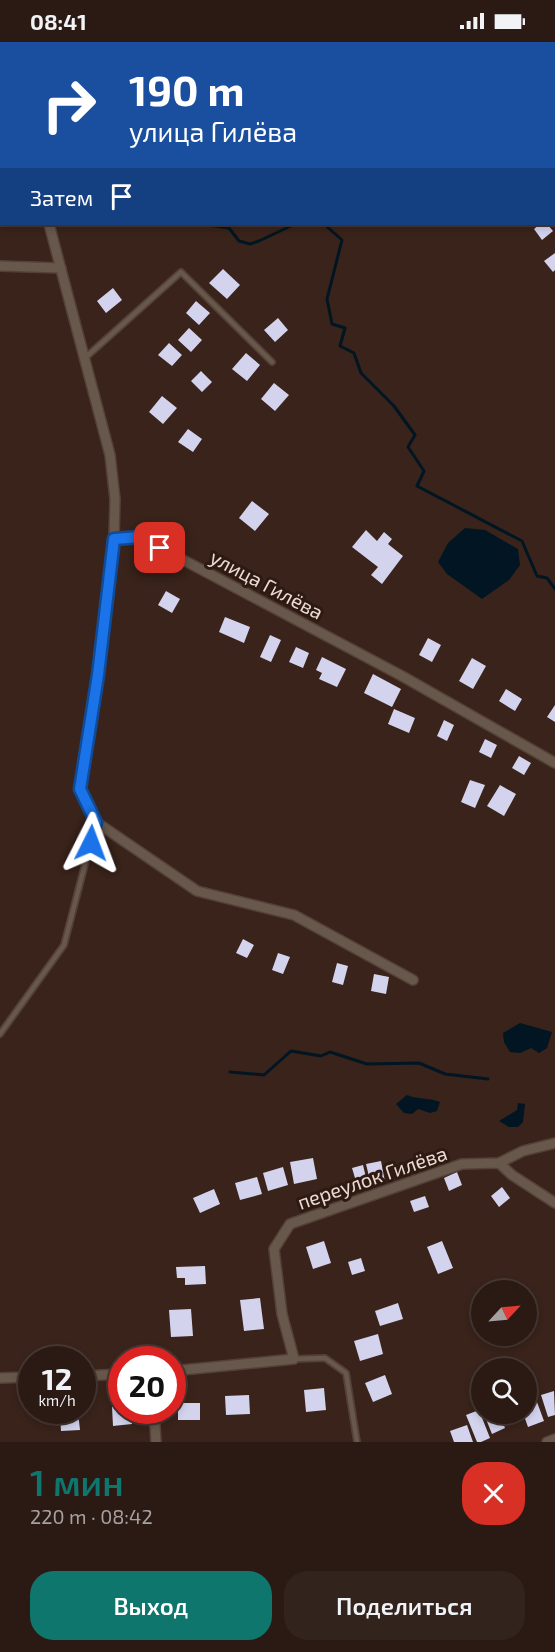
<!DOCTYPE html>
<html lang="ru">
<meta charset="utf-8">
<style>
body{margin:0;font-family:"Exo 2",sans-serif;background:#33231d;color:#f1f3f6;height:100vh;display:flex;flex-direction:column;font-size:22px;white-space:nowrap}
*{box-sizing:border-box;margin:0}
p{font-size:20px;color:#a6a1a0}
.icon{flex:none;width:33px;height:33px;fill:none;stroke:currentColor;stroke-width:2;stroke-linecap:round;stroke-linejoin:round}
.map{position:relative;height:1400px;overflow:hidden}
.drawer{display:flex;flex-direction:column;background:#2b1a14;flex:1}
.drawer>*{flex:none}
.hud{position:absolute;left:0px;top:0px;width:555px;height:183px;box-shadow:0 3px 9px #0003,0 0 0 2px #473834;background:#1a4fa0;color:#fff;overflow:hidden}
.needle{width:39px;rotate:64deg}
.fabs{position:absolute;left:471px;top:1238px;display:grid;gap:12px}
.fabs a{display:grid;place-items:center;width:66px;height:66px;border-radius:50%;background:#2b1a14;box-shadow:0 3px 9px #0003,0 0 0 2px #473834;font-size:30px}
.speed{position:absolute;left:18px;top:1304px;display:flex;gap:12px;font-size:30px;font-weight:700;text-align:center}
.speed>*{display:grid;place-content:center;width:78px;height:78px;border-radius:50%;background:#2b1a14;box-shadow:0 3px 9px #0003,0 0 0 2px #473834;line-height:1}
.speed small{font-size:15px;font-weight:400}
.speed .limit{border:9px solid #d22;background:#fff;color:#111}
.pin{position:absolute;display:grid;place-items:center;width:51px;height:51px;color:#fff;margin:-26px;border-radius:12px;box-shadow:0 3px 9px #0006}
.me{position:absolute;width:66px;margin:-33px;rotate:3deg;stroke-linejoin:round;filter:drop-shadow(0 0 4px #0008)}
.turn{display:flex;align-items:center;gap:21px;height:126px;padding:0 30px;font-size:27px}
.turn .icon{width:78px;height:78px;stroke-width:2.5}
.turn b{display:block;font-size:42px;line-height:51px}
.then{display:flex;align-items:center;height:57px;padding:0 30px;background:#0003;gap:12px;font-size:22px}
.round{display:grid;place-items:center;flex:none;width:63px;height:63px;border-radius:24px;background:#33231d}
.summary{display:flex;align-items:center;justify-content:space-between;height:102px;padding:0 30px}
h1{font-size:36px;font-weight:600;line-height:45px;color:#0f766e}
.button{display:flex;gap:12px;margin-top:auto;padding:12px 30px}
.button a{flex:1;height:69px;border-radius:24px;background:#0f766e;color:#fff;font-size:24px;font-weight:600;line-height:69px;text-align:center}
.button a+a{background:#33231d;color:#f1f3f6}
.status{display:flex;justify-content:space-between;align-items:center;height:42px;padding:0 30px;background:#2b1a14;direction:ltr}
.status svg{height:16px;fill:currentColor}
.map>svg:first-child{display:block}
.water{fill:#011622}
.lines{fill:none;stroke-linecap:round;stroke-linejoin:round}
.stream{stroke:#011622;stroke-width:3}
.building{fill:#d3d3ee}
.service-casing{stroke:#554038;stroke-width:8}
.minor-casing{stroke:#554038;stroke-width:12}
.service{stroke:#67584b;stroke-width:4.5}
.minor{stroke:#67584b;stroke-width:9}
.route-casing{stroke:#114b97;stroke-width:15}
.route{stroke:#1a73e8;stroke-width:10}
.labels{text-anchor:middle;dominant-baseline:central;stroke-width:6;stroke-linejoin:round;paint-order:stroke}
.street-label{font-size:20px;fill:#eadbd5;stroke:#2e1a11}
</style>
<div class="status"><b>08:41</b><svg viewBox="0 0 49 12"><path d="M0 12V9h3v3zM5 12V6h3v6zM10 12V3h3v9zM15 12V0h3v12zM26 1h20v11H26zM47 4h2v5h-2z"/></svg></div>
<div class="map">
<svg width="555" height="1400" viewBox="0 0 555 1400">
<rect width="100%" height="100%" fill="#39231a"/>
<path class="water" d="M465,486L485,488L518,507L520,523L509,538L482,557L447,532L438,520L448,501Z
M520,981L552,990L547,1006L539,1011L531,1006L520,1011L510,1010L504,1000L503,991Z
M407,1053C418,1058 427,1055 440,1060L437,1069L430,1071L418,1067L412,1072L404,1071L396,1062Z
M518,1061L525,1062L523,1080L518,1085H509L499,1079L517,1068Z"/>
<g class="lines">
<path class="stream" d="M89,0L90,2
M201,182L229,186L239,199L250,202L259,199L295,182
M324,182L342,198L327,257L332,282L345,286L340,304L354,311L361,331L394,364L415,393L408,405L424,429L417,444L522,499L537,534L547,536L555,547
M230,1030L264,1033L291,1009L321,1014L330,1010L367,1022L419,1021L445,1032L488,1037"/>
</g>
<path class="building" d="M540,182H547L553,189L542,198L534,187Z
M555,211V228L553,230L544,219Z
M223,227L240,243L227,257L209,241Z
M113,246L122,258L106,271L97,259Z
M196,259L210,271L199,283L186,271Z
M278,276L288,288L275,300L264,288Z
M189,286L202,298L191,310L178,298Z
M169,301L182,313L172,324L158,313Z
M246,311L260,323L247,339L232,327Z
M201,329L212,340L202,350L191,339Z
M274,341L289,353L275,369L261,357Z
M162,354L177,366L163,382L149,370Z
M188,387L202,397L193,410L178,400Z
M252,459L269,472L255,489L239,476Z
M366,488L377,499L384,490L392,497L388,502L403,514L382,542L371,533L378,525L352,505Z
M166,549L180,557L172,571L158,563Z
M225,575L250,585L244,601L219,590Z
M270,593L281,598L271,620L260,615Z
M428,596L441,603L432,620L419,613Z
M296,605L309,611L303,626L289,620Z
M322,615L346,627L337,645L319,637L322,631L316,628Z
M472,616L486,624L473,647L459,639Z
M373,632L401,647L392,665L364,651Z
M506,647L522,657L515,669L499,659Z
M555,663V680L547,675Z
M394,667L415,676L409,691L388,682Z
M444,678L454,683L447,699L437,694Z
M485,697L497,703L491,716L479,710Z
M519,714L531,721L524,733L512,726Z
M470,738L485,743L475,766L461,760Z
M500,743L516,752L504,774L487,764Z
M243,897L254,903L247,916L236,911Z
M278,911L290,915L283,932L272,928Z
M337,921L348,924L343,943L332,940Z
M374,932L389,935L386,952L371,949Z
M313,1116L317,1137L294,1142L290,1120Z
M381,1119L385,1140L371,1143L366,1122Z
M363,1123L368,1144L358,1146L352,1126Z
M283,1125L288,1143L268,1149L263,1131Z
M457,1130L462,1143L449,1149L444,1136Z
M257,1135L262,1152L240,1158L235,1141Z
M502,1145L510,1156L499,1165L491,1154Z
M214,1147L220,1162L200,1171L193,1156Z
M425,1154L429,1165L414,1170L410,1159Z
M324,1199L331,1221L313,1227L306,1205Z
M442,1199L453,1226L438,1232L427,1205Z
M361,1216L365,1229L352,1233L348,1220Z
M205,1224L206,1242L185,1243V1236H177L176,1225Z
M260,1256L264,1287L244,1289L240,1258Z
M398,1261L403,1277L380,1284L375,1269Z
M191,1267L193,1294L171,1295L169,1268Z
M378,1292L383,1312L360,1319L354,1299Z
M385,1333L392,1352L373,1360L365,1341Z
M324,1346L326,1368L306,1370L304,1348Z
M554,1349L555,1373L548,1375L541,1353Z
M534,1352L544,1379L528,1385L523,1371H526V1355Z
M249,1353L250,1372L226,1373L225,1354Z
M178,1361H200V1378H178Z
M122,1364V1368H131L132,1382L113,1384L112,1365Z
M479,1368L490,1396L481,1400H477L466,1373Z
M78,1370L80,1388L61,1389L60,1371Z
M499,1371L505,1386L492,1392L484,1372Z
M467,1383L473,1400H454L450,1389Z"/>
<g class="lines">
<defs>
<path id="service" d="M85,316L181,230L272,320
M0,992L64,903L96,780
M294,1317L325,1316L346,1331L357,1400"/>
<path id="minor" d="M16,0V2
M515,0L516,2
M554,63L555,65
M49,182L110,413L115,457L114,497
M0,224L61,226
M413,938L294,873L197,849L96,780L80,747L98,633L114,497L140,495L402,634L555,721
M499,1121L523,1109L555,1101
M172,1329L294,1317L282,1272L274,1207L290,1182L462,1122L499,1121L512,1133L555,1161
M82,1334L122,1332
M0,1336L32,1335
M154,1368L156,1400
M547,1400L555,1397"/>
</defs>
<use href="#service" class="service-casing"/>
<use href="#minor" class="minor-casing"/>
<use href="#service" class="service"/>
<use href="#minor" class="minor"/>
</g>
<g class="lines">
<defs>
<path id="route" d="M91,801L96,780L80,747L98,633L114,497L140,495L160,506"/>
</defs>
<use href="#route" class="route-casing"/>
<use href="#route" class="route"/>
</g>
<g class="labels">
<g class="street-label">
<text transform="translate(267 542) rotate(28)">улица Гилёва</text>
<text transform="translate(372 1135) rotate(-19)">переулок Гилёва</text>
</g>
</g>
</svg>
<div class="fabs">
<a><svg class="needle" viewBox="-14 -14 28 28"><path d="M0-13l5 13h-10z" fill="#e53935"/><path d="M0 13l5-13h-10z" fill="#a6a1a0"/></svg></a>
<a><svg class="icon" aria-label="search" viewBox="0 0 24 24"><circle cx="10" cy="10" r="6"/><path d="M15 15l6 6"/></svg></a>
</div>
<div class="speed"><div>12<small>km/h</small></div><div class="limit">20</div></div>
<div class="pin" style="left:160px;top:506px;background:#d93025"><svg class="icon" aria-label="arrive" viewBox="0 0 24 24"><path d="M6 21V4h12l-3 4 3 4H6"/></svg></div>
<svg class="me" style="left:91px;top:801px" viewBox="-20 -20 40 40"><path d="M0-17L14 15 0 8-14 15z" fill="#1a73e8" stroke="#fff" stroke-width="4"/></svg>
<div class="hud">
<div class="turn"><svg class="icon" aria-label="right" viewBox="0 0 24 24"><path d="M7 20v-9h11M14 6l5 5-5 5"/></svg><div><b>190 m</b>улица Гилёва</div></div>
<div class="then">Затем<svg class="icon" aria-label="arrive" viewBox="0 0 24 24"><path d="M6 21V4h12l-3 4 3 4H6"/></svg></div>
</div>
</div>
<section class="drawer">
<div class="summary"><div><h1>1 мин</h1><p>220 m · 08:42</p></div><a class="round" style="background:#d93025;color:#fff"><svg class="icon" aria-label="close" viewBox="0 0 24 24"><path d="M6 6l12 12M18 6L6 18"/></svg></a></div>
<div class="button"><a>Выход</a><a>Поделиться</a></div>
</section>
